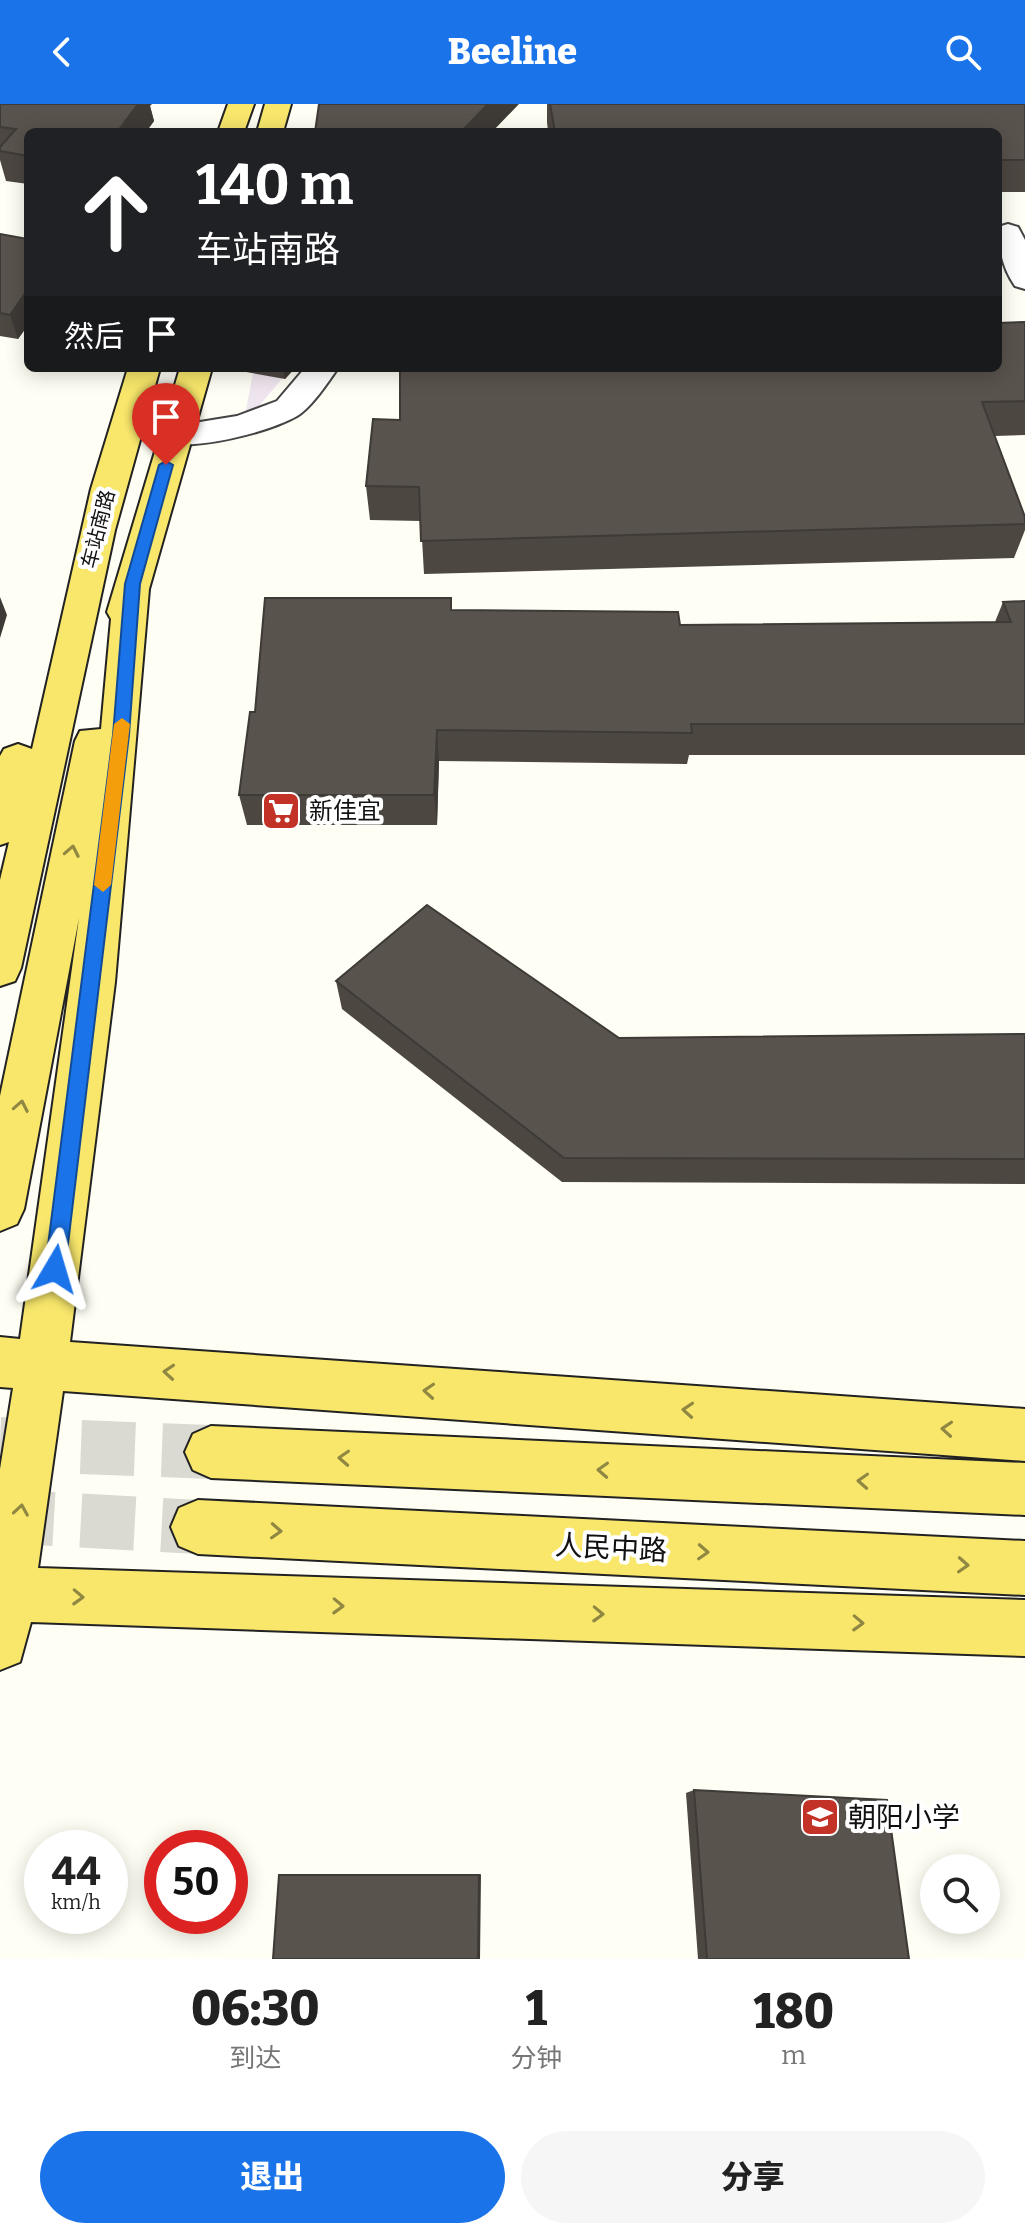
<!DOCTYPE html>
<html lang="zh">
<meta charset="utf-8">
<style>
body{margin:0;font-family:Bitter,"Noto Sans SC",serif;background:#f6f6f6;color:#222;height:100vh;display:flex;flex-direction:column;font-size:30px;white-space:nowrap}
*{box-sizing:border-box;margin:0}
p{font-size:26px;color:#767676}
.icon{flex:none;width:44px;height:44px;fill:none;stroke:currentColor;stroke-width:2;stroke-linecap:round;stroke-linejoin:round}
.map{position:relative;height:1855px;overflow:hidden}
.sheet{display:flex;flex-direction:column;background:#fff;flex:1}
.sheet>*{flex:none}
.hud{position:absolute;left:24px;top:24px;width:978px;height:244px;border-radius:12px;box-shadow:0 4px 20px #0003;background:#202124;color:#fff;overflow:hidden}
.tools{position:absolute;left:920px;top:1750px;display:grid;gap:16px}
.tools a{display:grid;place-items:center;width:80px;height:80px;border-radius:50%;background:#fff;box-shadow:0 4px 20px #0003;font-size:40px}
.speed{position:absolute;left:24px;top:1726px;display:flex;gap:16px;font-size:40px;font-weight:700;text-align:center}
.speed>*{display:grid;place-content:center;width:104px;height:104px;border-radius:50%;background:#fff;box-shadow:0 4px 20px #0003;line-height:1}
.speed small{font-size:20px;font-weight:400}
.speed .limit{border:12px solid #d22;background:#fff;color:#111}
.pin{position:absolute;display:grid;place-items:center;width:68px;height:68px;color:#fff;margin:-82px -34px;border-radius:50% 50% 50% 0;rotate:-45deg;box-shadow:0 0 8px #0007}
.pin .icon{rotate:45deg}
.me{position:absolute;width:88px;margin:-44px;rotate:7deg;stroke-linejoin:round;filter:drop-shadow(0 0 6px #0008)}
.turn{display:flex;align-items:center;gap:28px;height:168px;padding:0 40px;font-size:36px}
.turn .icon{width:104px;height:104px;stroke-width:2.5}
.turn b{display:block;font-size:56px;line-height:68px}
.then{display:flex;align-items:center;height:76px;padding:0 40px;background:#0003;gap:16px;font-size:30px}
.eta{display:flex;justify-content:space-evenly;align-items:center;height:136px;text-align:center}
.eta b{font-size:48px;font-weight:800;line-height:56px}
.primary-button{display:flex;gap:16px;margin-top:auto;padding:16px 40px}
.primary-button a{flex:1;height:92px;border-radius:48px;background:#1a73e8;color:#fff;font-size:32px;font-weight:800;line-height:92px;text-align:center}
.primary-button a+a{background:#f6f6f6;color:#222}
header{display:flex;justify-content:space-between;align-items:center;height:104px;padding:0 40px;background:#1a73e8;color:#fff;font-size:36px;font-weight:800}
.map>svg:first-child{display:block}
.industrial{fill:#efe5ee}
.lines{fill:none;stroke-linecap:round;stroke-linejoin:round}
.major-tunnel{stroke:#dbdad2;stroke-width:54;stroke-dasharray:54 27;stroke-linecap:butt}
.minor-casing{stroke:#444;stroke-width:4}
.major-casing{stroke:#222;stroke-width:4}
.minor{fill:#fff;fill-rule:evenodd}
.major{fill:#f8e76b;fill-rule:evenodd}
.wall{fill:#4d4742}
.shaded-wall{fill:#3e3a36}
.building{fill:#59534d;stroke:#3e3a36;stroke-width:2}
.oneway{stroke:#908742}
.route{fill:#1a73e8;stroke:#114b97;stroke-width:2}
.slow{fill:#f59e0b}
.labels{text-anchor:middle;dominant-baseline:central;stroke-width:8;stroke-linejoin:round;paint-order:stroke}
.far-street-label{font-size:20px;fill:#111;stroke:#fff}
.poi-label{font-size:24px;fill:#111;stroke:#fff;text-anchor:start}
.near-street-label{font-size:28px;fill:#111;stroke:#fff}
.near-poi-label{font-size:28px;fill:#111;stroke:#fff;text-anchor:start}
</style>
<header><svg class="icon" aria-label="back" viewBox="0 0 24 24"><path d="M15 5l-7 7 7 7"/></svg>Beeline<svg class="icon" aria-label="search" viewBox="0 0 24 24"><circle cx="10" cy="10" r="6"/><path d="M15 15l6 6"/></svg></header>
<div class="map">
<svg width="1025" height="1855" viewBox="0 0 1025 1855">
<rect width="100%" height="100%" fill="#fffef4"/>
<path class="industrial" d="M254,264H291L243,321Z"/>
<g class="lines">
<path class="major-tunnel" d="M0,1340L211,1348
M0,1412L198,1423"/>
<defs>
<path id="minor" d="M1008,120L1018,123L1025,136V185L1015,182C1003,165 998,143 998,123Z
M305,264H338C328,278 312,303 297,312C269,328 195,347 163,338L159,331L163,324L237,312L277,297Z"/>
<path id="major" d="M228,0H254L244,28H218Z
M265,0H291L283,28H257Z
M128,264H160L115,426L21,864L15,877L0,882V776L9,738L0,741V652L4,645L18,640L32,645L91,385Z
M180,264H212L149,485L115,878L70,1238L1025,1305V1357L63,1287L38,1464L1025,1496V1552L31,1518L20,1558L0,1566V1365L13,1284L0,1283V1233L20,1235L79,814L24,1105L17,1120L0,1127V992L75,637L80,627L101,625L111,515L107,508Z
M211,1322L1025,1359V1411L211,1374L193,1366L185,1348L193,1330Z
M198,1396L1025,1437V1491L198,1450L179,1442L171,1423L179,1404Z"/>
</defs>
<use href="#minor" class="minor-casing"/>
<use href="#major" class="major-casing"/>
<use href="#minor" class="minor"/>
<use href="#major" class="major"/>
</g>
<path class="wall" d="M0,0L150,2L154,17L146,28H28V80L6,77L0,56Z
M547,0H1025V88H998V28H548L547,18Z
M0,130L28,135V221L18,235L0,232Z
M1025,218V331L995,332L1025,413V426L1014,454L424,470L421,417L370,416L366,382L400,316Z
M224,264H295L285,275Z
M1025,497V651H689L687,660L439,657L437,721H247L239,691L255,608L452,506L680,521L995,518L1003,498Z
M336,877L619,934L1025,930V1080L562,1078L342,905Z
M694,1686L909,1855H698L686,1689Z"/>
<path class="shaded-wall" d="M137,0H152L150,2L154,17L146,28H119Z
M488,0H519L492,28H461Z
M28,185V221L18,235L10,211Z
M283,264H295L285,275Z
M0,493L7,511L0,534Z
M437,626L439,657L437,721L434,691Z
M481,1770L480,1855H478L479,1771Z"/>
<path class="building" d="M0,0H138L118,27L125,28H28V52L0,47V43L16,25L0,23Z
M319,0H488L461,28H315Z
M550,0H1025V56H998V28H555Z
M0,130L28,135V185L10,211L0,209Z
M1025,218V297L982,298L1025,413V420L421,437L419,383L366,382L373,315L400,316V264H998V219Z
M265,494H451V506L678,508L680,521L1011,518L1003,498L1025,497V620H691L692,629L437,626L434,691H239L250,608H255Z
M427,801L619,934L1025,930V1055L564,1054L336,877Z
M694,1686L887,1696L909,1855H707Z
M279,1771H479L478,1855H273Z"/>
<defs><path id="oneway-chevron" d="M-2-3.5L2.5 0L-2 3.5" fill="none" stroke-width="1.6" stroke-linecap="round" stroke-linejoin="round" transform="scale(2)"/></defs>
<g class="oneway">
<use href="#oneway-chevron" transform="translate(72 747) rotate(-79)"/>
<use href="#oneway-chevron" transform="translate(21 1002) rotate(-79)"/>
<use href="#oneway-chevron" transform="translate(169 1268) rotate(-176)"/>
<use href="#oneway-chevron" transform="translate(429 1287) rotate(-176)"/>
<use href="#oneway-chevron" transform="translate(688 1306) rotate(-176)"/>
<use href="#oneway-chevron" transform="translate(947 1325) rotate(-176)"/>
<use href="#oneway-chevron" transform="translate(344 1354) rotate(-177)"/>
<use href="#oneway-chevron" transform="translate(603 1366) rotate(-177)"/>
<use href="#oneway-chevron" transform="translate(863 1377) rotate(-177)"/>
<use href="#oneway-chevron" transform="translate(21 1406) rotate(-81)"/>
<use href="#oneway-chevron" transform="translate(276 1427) rotate(3)"/>
<use href="#oneway-chevron" transform="translate(703 1448) rotate(3)"/>
<use href="#oneway-chevron" transform="translate(963 1461) rotate(3)"/>
<use href="#oneway-chevron" transform="translate(78 1493) rotate(2)"/>
<use href="#oneway-chevron" transform="translate(338 1502) rotate(2)"/>
<use href="#oneway-chevron" transform="translate(598 1510) rotate(2)"/>
<use href="#oneway-chevron" transform="translate(858 1519) rotate(2)"/>
</g>
<path class="route" d="M166,357L173,361L140,480L129,631L65,1165L62,1172L55,1174L48,1172L45,1165L113,631L125,480L159,361Z"/>
<path class="slow" d="M122,614L130,620L111,781L103,788L94,781L114,620Z"/>
<defs>
<symbol id="supermarket-square" viewBox="-11 -11 22 22"><rect x="-9" y="-9" width="18" height="18" rx="4" fill="#c23227" stroke="#fff"/><path d="M-6-5.5h2.5l.6 2H6L4.5 2H-2.5L-4.4-4H-6ZM-1.5 3.2a1.3 1.3 0 1 0 .1 0ZM3 3.2a1.3 1.3 0 1 0 .1 0Z" fill="#fff"/></symbol>
<symbol id="school-square" viewBox="-11 -11 22 22"><rect x="-9" y="-9" width="18" height="18" rx="4" fill="#c23227" stroke="#fff"/><path d="M0-5L7-2L0 1L-7-2ZM-4 1L0 2.5L4 1V4Q0 6-4 4Z" fill="#fff"/></symbol>
</defs>
<g fill-rule="evenodd">
<use href="#supermarket-square" x="259" y="685" width="44" height="44"/>
<use href="#school-square" x="798" y="1691" width="44" height="44"/>
</g>
<g class="labels">
<g class="far-street-label">
<text transform="translate(98 425) rotate(-76)">车站南路</text>
</g>
<g class="poi-label">
<text x="309" y="707">新佳宜</text>
</g>
<g class="near-street-label">
<text transform="translate(611 1444) rotate(3)">人民中路</text>
</g>
<g class="near-poi-label">
<text x="848" y="1713">朝阳小学</text>
</g>
</g>
</svg>
<div class="tools">
<a><svg class="icon" aria-label="search" viewBox="0 0 24 24"><circle cx="10" cy="10" r="6"/><path d="M15 15l6 6"/></svg></a>
</div>
<div class="speed"><div>44<small>km/h</small></div><div class="limit">50</div></div>
<div class="pin" style="left:166px;top:361px;background:#d93025"><svg class="icon" aria-label="arrive" viewBox="0 0 24 24"><path d="M6 21V4h12l-3 4 3 4H6"/></svg></div>
<svg class="me" style="left:55px;top:1165px" viewBox="-20 -20 40 40"><path d="M0-17L14 15 0 8-14 15z" fill="#1a73e8" stroke="#fff" stroke-width="4"/></svg>
<div class="hud">
<div class="turn"><svg class="icon" aria-label="ahead" viewBox="0 0 24 24"><path d="M12 20V5M6 11l6-6 6 6"/></svg><div><b>140 m</b>车站南路</div></div>
<div class="then">然后<svg class="icon" aria-label="arrive" viewBox="0 0 24 24"><path d="M6 21V4h12l-3 4 3 4H6"/></svg></div>
</div>
</div>
<section class="sheet">
<div class="eta">
<div><b>06:30</b><p>到达</p></div>
<div><b>1</b><p>分钟</p></div>
<div><b>180</b><p>m</p></div>
</div>
<div class="primary-button"><a>退出</a><a>分享</a></div>
</section>
